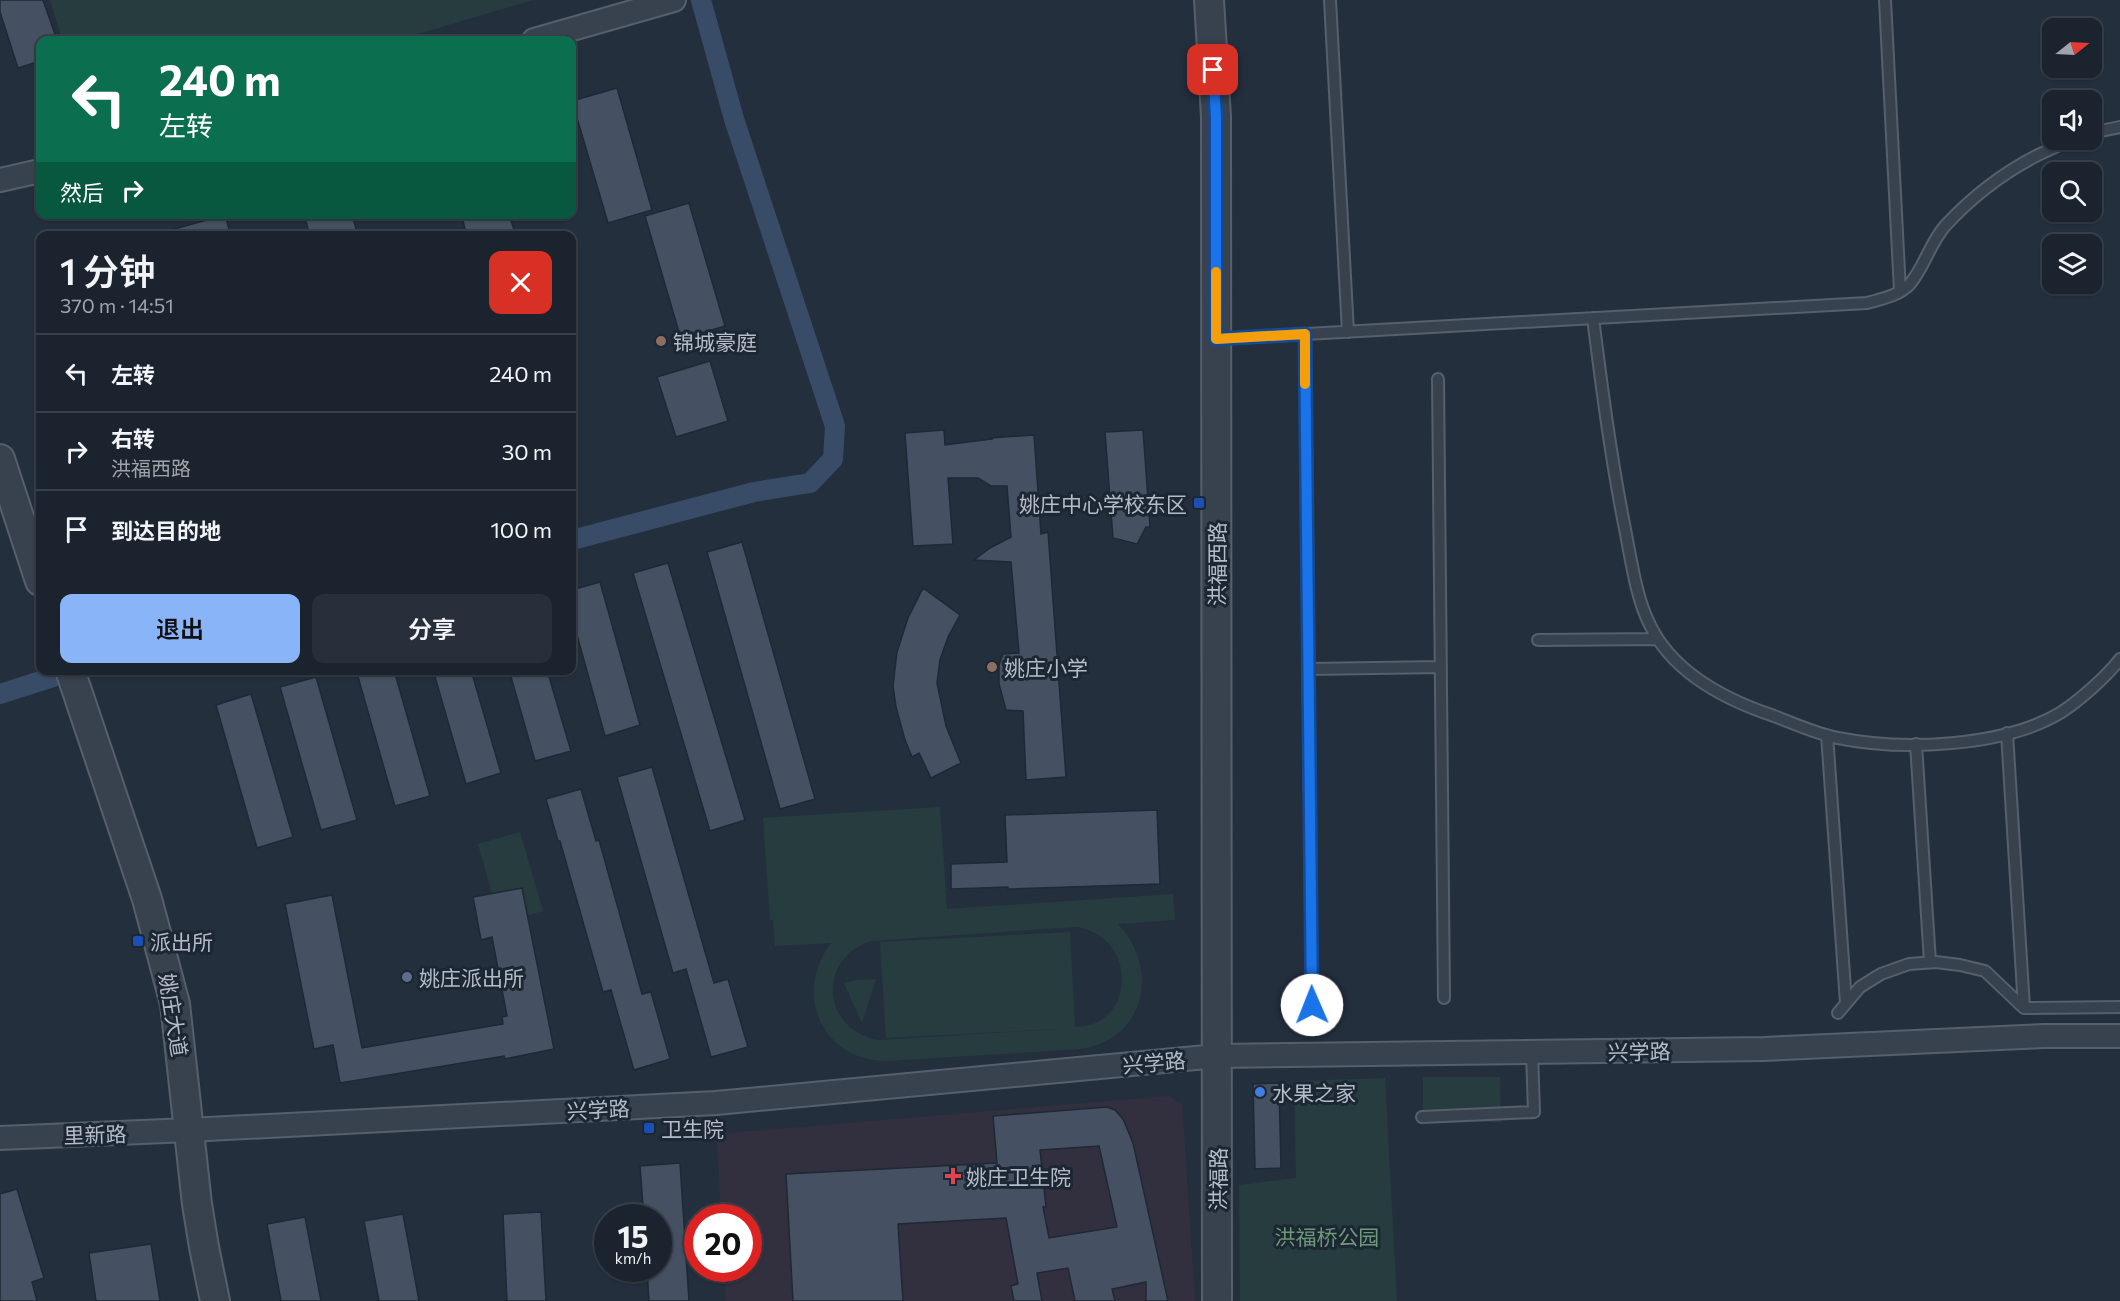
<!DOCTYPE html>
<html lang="zh">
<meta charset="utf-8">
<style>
body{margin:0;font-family:Commissioner,"Noto Sans SC",sans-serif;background:#282f3a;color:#f1f3f6;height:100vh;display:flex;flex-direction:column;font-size:22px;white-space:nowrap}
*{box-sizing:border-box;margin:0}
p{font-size:20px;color:#a0a4aa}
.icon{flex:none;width:33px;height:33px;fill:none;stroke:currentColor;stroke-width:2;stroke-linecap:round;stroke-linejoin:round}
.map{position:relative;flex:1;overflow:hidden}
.side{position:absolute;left:36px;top:231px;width:540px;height:444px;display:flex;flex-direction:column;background:#1b232e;border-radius:12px;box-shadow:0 2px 4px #0004,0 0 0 2px #39404a}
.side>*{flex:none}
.guide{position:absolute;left:36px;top:36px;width:540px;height:183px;border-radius:12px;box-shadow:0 2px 4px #0004,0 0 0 2px #39404a;background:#0b6e4f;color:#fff;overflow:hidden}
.needle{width:39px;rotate:72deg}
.fabs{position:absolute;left:2042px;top:18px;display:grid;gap:12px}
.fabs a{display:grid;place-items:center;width:60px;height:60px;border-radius:12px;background:#1b232e;box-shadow:0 2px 4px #0004,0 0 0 2px #39404a;font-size:30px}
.speed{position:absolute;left:594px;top:1204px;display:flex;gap:12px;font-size:30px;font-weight:700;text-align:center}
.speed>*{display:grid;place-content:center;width:78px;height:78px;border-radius:50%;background:#1b232e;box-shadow:0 2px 4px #0004,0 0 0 2px #39404a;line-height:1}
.speed small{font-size:15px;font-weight:400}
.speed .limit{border:9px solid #d22;background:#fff;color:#111}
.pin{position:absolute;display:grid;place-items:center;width:51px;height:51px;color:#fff;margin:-26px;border-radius:12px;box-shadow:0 3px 9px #0006}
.me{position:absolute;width:66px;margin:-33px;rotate:359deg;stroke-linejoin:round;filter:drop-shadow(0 0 4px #0008)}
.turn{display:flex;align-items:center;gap:21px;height:126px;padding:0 24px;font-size:27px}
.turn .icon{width:78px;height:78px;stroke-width:2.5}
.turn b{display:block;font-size:42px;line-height:51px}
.then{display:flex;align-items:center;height:57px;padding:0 24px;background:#0003;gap:12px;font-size:22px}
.round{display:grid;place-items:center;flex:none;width:63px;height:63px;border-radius:12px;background:#282f3a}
.headline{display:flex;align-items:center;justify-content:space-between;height:102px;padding:0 24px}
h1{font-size:36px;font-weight:600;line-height:45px}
.action{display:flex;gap:12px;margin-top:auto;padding:12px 24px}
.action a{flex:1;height:69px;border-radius:12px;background:#8ab4f8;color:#111;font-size:24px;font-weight:600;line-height:69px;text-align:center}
.action a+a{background:#282f3a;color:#f1f3f6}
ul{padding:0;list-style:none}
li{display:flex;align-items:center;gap:18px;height:78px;padding:0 24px;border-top:2px solid #39404a}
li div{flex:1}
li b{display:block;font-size:22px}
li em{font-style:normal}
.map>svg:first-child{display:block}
.medical{fill:#32303f}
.green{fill:#263c3f;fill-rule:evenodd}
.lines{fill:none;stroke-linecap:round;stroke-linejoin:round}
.canal{stroke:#394c67;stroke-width:20}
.building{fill:#455162;stroke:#1f2835;stroke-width:1.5;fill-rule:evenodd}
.service-casing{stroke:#565f6c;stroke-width:14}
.minor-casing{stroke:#565f6c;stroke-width:26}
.tertiary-casing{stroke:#565f6c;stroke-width:32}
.service{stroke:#38414e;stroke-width:10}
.minor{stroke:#38414e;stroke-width:22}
.tertiary{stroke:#38414e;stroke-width:28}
.route-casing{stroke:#114b97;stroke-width:15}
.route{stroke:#1a73e8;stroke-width:10}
.slow{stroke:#f59e0b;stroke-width:10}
.education-dot{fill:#8d6e63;stroke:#1d2633;stroke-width:2}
.transit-dot{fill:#1a4fb4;stroke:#1d2633;stroke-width:2}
.service-dot{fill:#5c6f8a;stroke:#1d2633;stroke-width:2}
.shop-dot{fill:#3f7fe0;stroke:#1d2633;stroke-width:2}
.health-dot{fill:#e0444e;stroke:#1d2633;stroke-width:2}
.labels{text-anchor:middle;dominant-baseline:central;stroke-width:6;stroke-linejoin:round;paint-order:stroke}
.poi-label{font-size:21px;fill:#b4bcc9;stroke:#1d2633;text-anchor:start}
.street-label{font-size:21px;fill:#b4bcc9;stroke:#1d2633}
.park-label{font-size:21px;fill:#6b9a76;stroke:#1d2633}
</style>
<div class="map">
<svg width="2120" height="1301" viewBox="0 0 2120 1301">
<rect width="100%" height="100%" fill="#242f3e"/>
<path class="medical" d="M1169,1096L1182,1104L1195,1301H726L724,1269H748V1218H721L717,1134Z"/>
<path class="green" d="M50,0H533L398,40H62Z
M940,807L947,909L1173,894L1175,920L1118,924C1160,968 1146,1038 1082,1049L886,1061C821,1060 793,993 831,943L775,946L773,920H770L763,818ZM1076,927C1139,936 1136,1027 1075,1027L1070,932L880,942L886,1038L1060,1029L879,1040C822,1031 816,959 871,941Z
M520,832L543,911L500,923L478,844Z
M876,979L862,1023L844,983L857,980Z
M1423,1077H1500L1501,1122H1423Z
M1385,1078L1397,1301H1240L1239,1185L1296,1178L1294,1081Z"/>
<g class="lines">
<path class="canal" d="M572,540L754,492L810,483L833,459L835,426L734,119L701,0
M0,694L75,670"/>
</g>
<path class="building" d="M0,0H43L57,40H40V61L18,68L0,12Z
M617,88L652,210L608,223L572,101Z
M689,203L725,326L681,339L645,216Z
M304,214H352L358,236H310Z
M461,214H509L516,236H467Z
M225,215L231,236H168L167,231Z
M710,361L728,421L676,437L657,377Z
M944,430L945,445L992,439L991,438L1034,435L1041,534L1048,532L1066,777L1026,780L1023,711L1006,710L999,684V665L1003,654L1019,653L1011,562L974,560L990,548L1011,537L1007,486H991L978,478H948L953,544L913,546L905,433Z
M1143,430L1150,527H1146L1137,544L1113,538L1105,432Z
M742,542L815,799L780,809L707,552Z
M668,563L745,820L710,831L633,573Z
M600,582L640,725L605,736L572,617V590Z
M923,588L960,615L948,637L940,660L937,683L946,726L961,763L931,778L919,753L912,757L905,740L896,707L893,686L897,652L908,618Z
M356,670H394L430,796L395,806Z
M433,670H471L501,773L466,784Z
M509,670H547L571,751L535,761Z
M316,677L357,820L321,830L280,687Z
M251,694L293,837L257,848L216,705Z
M652,767L714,983L728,979L748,1047L711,1057L686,969L673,973L617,777Z
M581,789L596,841L599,840L642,994L651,992L670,1059L634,1070L611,990L603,992L560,841H558L546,799Z
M1157,810L1160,884L1008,889V887L951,889V864L1007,862L1005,815Z
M522,888L554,1049L505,1059L504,1056L340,1083L333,1045L314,1049L285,904L332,895L362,1048L503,1024L502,1017L507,1016L492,937L481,940L473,897Z
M1279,1083L1281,1168L1255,1169L1253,1084Z
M1107,1107L1115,1110L1123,1119L1133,1143L1168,1301H1146V1282L1112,1289L1115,1301H1075L1068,1268L1037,1273L1042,1301H1014L1011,1286L1018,1284L1006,1218L898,1224L903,1301H793L786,1174L997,1163L993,1116ZM1099,1146L1117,1227L1049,1238L1043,1207H1046L1040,1150Z
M680,1163L689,1301H649L647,1269H658V1218H644L640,1166Z
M17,1189L44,1278L32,1282L37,1301H0V1194Z
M541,1212L546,1301H507L503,1214Z
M403,1214L419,1301H379L364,1221Z
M305,1217L321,1301H281L267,1224Z
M151,1244L160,1301H96L89,1253Z"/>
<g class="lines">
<defs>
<path id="service" d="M1330,0L1348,332
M1885,0L1900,291
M2091,133L2120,127
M1593,318C1602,389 1611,459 1625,529C1631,559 1636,598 1650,625C1673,673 1726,700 1774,716C1795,724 1817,734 1838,738C1902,751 2003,747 2060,713C2079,701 2106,677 2120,659
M1305,334L1312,1005
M1216,339L1867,303C1881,299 1898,296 1909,285C1924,268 1930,243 1945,226C1981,187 2023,158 2073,140
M1438,379L1444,998
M1538,640L1658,639
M1309,669L1441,667
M2007,733L2024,1008
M1827,735L1846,1003
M1916,744L1930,962
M1838,1013L1860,987L1881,974L1909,964L1936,962L1960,965L1985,971L2024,1008L2120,1007
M1422,1117L1534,1112L1532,1052"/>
<path id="minor" d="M534,40L674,0
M0,180L40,171
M0,1138L189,1130L716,1103L1217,1056L1764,1049L2044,1036H2120"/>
<path id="tertiary" d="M1209,0L1216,117L1217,1301
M0,459L40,581
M70,670L147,899L175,1004L197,1204L204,1247L215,1301"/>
</defs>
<use href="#service" class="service-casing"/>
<use href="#minor" class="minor-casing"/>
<use href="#tertiary" class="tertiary-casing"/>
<use href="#service" class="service"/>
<use href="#minor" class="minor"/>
<use href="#tertiary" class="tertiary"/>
</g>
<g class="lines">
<defs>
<path id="route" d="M1213,70L1216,117V339L1305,334L1312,1005"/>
</defs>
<use href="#route" class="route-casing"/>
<use href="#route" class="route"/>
<path class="slow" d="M1216,272V339L1305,334V384"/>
</g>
<g class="education-dot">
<circle cx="661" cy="341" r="6"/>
<circle cx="992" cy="667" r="6"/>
</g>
<g class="transit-dot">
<rect x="1193" y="497" width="12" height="12" rx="3"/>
<rect x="132" y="935" width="12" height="12" rx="3"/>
<rect x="643" y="1122" width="12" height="12" rx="3"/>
</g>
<circle class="service-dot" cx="407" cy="977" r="6"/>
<circle class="shop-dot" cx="1260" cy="1092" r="6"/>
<path class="health-dot" d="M950 1167h6v6h6v6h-6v6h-6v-6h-6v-6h6z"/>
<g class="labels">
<g class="poi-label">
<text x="673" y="341">锦城豪庭</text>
<text x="1187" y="503" text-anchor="end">姚庄中心学校东区</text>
<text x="1004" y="667">姚庄小学</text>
<text x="150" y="941">派出所</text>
<text x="419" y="977">姚庄派出所</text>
<text x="1272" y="1092">水果之家</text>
<text x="661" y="1128">卫生院</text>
<text x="966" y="1176">姚庄卫生院</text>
</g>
<g class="street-label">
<text transform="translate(1216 564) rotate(-90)">洪福西路</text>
<text transform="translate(174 1015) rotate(81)">姚庄大道</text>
<text transform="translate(1639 1051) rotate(-1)">兴学路</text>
<text transform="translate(1154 1062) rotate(-5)">兴学路</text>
<text transform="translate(598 1109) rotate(-3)">兴学路</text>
<text transform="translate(95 1134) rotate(-2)">里新路</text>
<text transform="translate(1217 1179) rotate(-90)">洪福路</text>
</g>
<g class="park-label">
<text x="1327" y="1236">洪福桥公园</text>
</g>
</g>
</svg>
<div class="fabs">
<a><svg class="needle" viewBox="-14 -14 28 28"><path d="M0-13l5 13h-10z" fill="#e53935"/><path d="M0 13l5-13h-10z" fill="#a0a4aa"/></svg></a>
<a><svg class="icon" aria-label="sound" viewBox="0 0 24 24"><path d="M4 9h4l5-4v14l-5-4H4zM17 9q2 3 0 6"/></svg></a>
<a><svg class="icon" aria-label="search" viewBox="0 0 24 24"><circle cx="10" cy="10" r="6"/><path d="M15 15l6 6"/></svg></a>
<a><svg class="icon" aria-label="layers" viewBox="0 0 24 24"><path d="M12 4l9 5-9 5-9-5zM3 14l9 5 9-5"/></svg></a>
</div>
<div class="speed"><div>15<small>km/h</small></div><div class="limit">20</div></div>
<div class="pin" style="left:1213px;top:70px;background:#d93025"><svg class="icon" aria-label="arrive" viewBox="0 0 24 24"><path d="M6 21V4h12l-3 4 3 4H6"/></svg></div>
<svg class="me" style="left:1312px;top:1005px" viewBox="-20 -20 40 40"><circle r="19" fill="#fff"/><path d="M0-13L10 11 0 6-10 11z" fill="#1a73e8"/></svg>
<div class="guide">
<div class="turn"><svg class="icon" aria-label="left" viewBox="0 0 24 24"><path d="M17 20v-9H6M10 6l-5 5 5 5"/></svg><div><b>240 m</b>左转</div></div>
<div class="then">然后<svg class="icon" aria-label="right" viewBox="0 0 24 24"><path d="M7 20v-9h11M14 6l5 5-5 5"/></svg></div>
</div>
<section class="side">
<div class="headline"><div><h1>1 分钟</h1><p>370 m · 14:51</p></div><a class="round" style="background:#d93025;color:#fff"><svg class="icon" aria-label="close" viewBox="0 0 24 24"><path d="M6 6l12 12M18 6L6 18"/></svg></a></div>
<ul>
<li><svg class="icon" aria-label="left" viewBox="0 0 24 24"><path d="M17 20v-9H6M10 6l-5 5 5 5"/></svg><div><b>左转</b></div><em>240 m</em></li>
<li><svg class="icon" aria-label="right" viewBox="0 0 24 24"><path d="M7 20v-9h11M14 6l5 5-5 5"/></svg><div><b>右转</b><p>洪福西路</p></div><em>30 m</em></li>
<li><svg class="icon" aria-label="arrive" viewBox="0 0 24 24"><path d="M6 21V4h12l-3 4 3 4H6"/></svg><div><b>到达目的地</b></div><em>100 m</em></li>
</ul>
<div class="action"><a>退出</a><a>分享</a></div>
</section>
</div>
